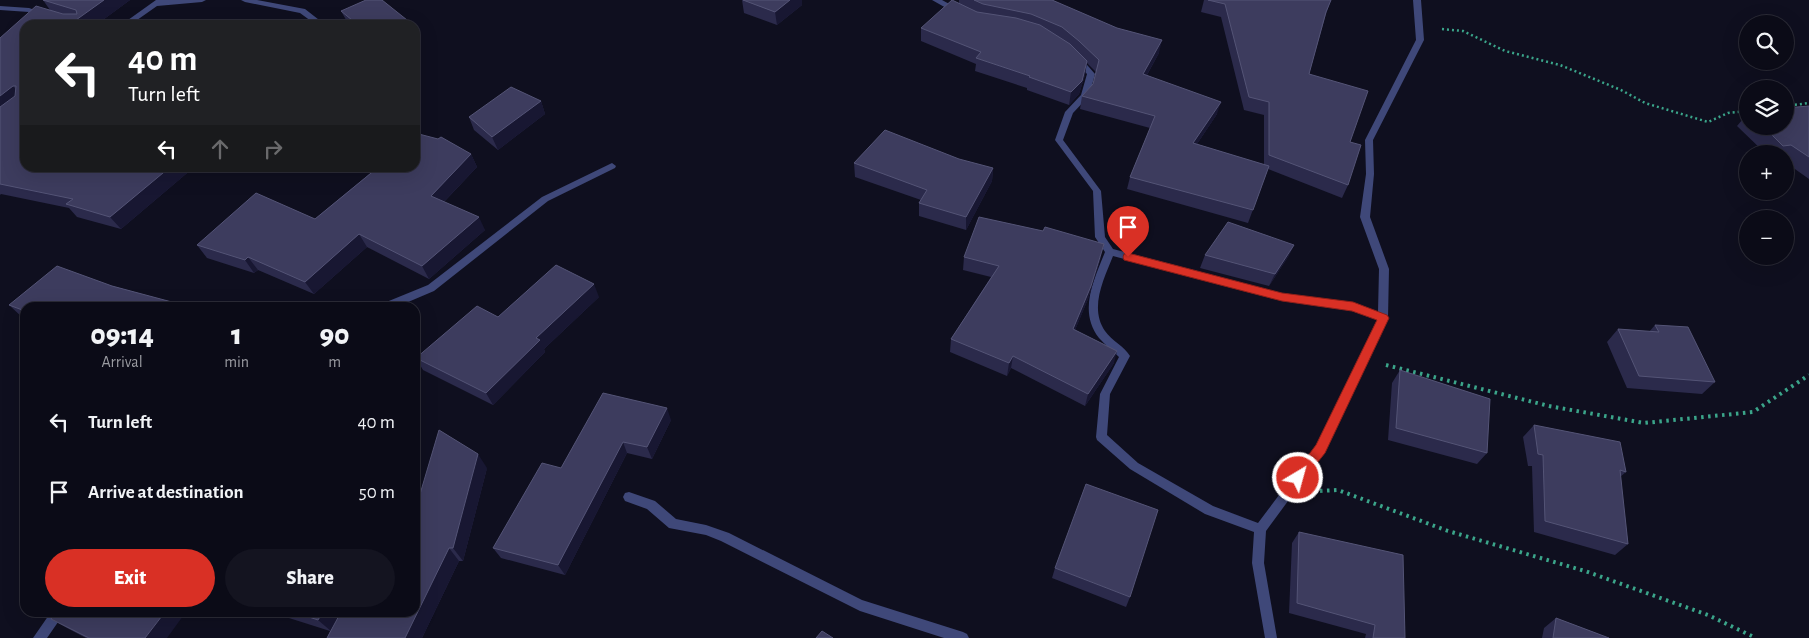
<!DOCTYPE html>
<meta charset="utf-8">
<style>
body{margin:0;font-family:"Alegreya Sans",sans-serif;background:#141420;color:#f1f3f6;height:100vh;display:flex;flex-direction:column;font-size:19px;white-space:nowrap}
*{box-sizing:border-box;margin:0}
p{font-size:16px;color:#9a9ba1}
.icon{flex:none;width:28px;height:28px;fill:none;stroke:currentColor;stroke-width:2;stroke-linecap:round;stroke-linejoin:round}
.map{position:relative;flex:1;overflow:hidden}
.details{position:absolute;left:20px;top:302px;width:400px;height:315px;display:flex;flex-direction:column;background:#0b0b17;border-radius:15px;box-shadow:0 5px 20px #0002,0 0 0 1px #2b2b36}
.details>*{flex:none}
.hud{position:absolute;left:20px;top:20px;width:400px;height:152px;border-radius:15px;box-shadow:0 5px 20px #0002,0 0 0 1px #2b2b36;background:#202124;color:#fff;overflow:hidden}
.fabs{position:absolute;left:1739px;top:15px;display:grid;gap:10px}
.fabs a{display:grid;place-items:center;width:55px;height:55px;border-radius:50%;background:#0b0b17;box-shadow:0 5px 20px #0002,0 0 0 1px #2b2b36;font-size:25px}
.pin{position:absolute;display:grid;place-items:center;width:42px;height:42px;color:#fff;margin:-51px -21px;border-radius:50% 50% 50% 0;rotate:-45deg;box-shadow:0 0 5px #0007}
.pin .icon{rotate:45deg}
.me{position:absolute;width:55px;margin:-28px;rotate:37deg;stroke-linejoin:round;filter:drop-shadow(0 0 4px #0008)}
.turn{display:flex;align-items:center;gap:18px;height:105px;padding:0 25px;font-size:22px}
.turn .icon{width:65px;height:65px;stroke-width:2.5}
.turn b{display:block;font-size:35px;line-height:42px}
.lanes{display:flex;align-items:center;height:48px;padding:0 25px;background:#0003;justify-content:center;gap:25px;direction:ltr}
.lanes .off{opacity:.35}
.eta{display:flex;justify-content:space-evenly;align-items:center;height:85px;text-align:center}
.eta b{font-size:30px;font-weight:800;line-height:35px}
.primary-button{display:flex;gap:10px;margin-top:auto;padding:10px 25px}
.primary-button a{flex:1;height:58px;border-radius:30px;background:#d93025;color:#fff;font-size:20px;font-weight:800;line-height:58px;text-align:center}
.primary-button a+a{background:#141420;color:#f1f3f6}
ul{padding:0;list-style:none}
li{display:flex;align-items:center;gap:15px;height:70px;padding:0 25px}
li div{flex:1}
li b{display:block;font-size:19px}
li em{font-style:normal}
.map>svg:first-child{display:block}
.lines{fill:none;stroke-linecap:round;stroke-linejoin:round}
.path-far1{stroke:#3ba58a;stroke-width:2.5;stroke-dasharray:2 3;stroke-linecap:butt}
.path{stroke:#3ba58a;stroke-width:4;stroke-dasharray:2.5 4.5;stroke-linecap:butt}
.street{fill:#3f4879;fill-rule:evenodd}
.wall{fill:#2b2a4b}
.shaded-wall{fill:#181732}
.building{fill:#3d3c5e;stroke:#545476}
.route{fill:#d93025;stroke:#8d1f18}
</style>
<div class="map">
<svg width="1809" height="638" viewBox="0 0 1809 638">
<rect width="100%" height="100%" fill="#0f0f1f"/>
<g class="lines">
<path class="path-far1" d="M1442,29L1463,31L1505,51L1560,65L1621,90L1645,103L1708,122L1728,113L1748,111
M1785,106L1809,103"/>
<path class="path" d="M1386,365L1549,406L1644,423L1753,412L1809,375
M1320,491L1338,490L1448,531L1585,571L1708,615L1756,638"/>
<path class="street" d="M156,0H206L202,2L157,6L130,25H121Z
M241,0H257L305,9L323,23L322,25H314L315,24L300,13L245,2Z
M932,0H942L962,11L961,13H955Z
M1413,0H1421L1424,40L1373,140L1374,174L1370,217L1389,269L1388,318L1324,452L1266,531L1264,563L1277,638H1265L1252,563L1254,532L1205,514L1130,469L1097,440L1096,437L1100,394L1119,357C1113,351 1105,345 1099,338C1078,311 1094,280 1105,252L1095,237L1093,191L1055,140L1065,112L1081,95L1087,74L1074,60L1075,58H1081L1095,74L1089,96L1073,113L1063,140L1101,191L1105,237L1113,249L1282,293L1353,303L1378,312L1379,269L1360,217L1366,174L1365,140L1416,40ZM1113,256L1282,301L1352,311L1377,320L1316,446L1258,523L1213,506L1138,463L1107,435L1110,394L1130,356C1124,346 1112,341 1105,331C1089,308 1104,279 1113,256Z
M0,6L29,8L47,14L43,16L29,12L0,10Z
M612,163L616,166L615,168L548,201L434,291L394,308H378L379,305L428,285L542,197Z
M629,492L655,501L676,519L706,525L729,533L862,600L963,632L967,634L969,638H944L860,611L721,541L706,535L669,528L647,509L625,501L623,497L625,493Z
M51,612H65L47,638H33Z"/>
</g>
<path class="wall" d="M43,0H130L96,25H25V168H193L121,229L77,217L69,208L1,194L0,195V38L50,10Z
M742,0L802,5L777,25L744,13Z
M959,0H1052L1159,53L1147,75L1217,114L1197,144L1264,165V115L1244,110L1221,17L1201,12L1204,0H1331L1326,14L1309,74L1350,142L1348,185L1342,198L1268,169L1248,223L1127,189L1130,177L1150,128L1080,109L1082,96L1093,84L1096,72L1087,63L1085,75L1079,94L1069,105L1027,90V88L975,71L976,64L921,41V28L959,3Z
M341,11L409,25H349Z
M541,101L545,114L498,150L474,130L469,117Z
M1809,106V179L1785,162V154H1766L1737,126L1748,113V126H1785Z
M471,154L477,167L444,202L485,230L429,279L367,247L314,294L258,270L254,273L207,258L197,245L315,219L373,171L371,168Z
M854,163L993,168L992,181L966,230L919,216V203L921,200L855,177Z
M1294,245L1288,257L1269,286L1200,268L1205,255Z
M964,257H1101L1088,299L1075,330L1114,363L1085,406L1011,368L1007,376L950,352L951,339L991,277L963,270Z
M112,286L183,305L185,308H25V319L23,318L9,305Z
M599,297L544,349L545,352L493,405L423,370L416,358L498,317Z
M1655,325L1715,382L1702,394L1627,388L1607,342L1618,329L1649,332Z
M1400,370L1487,453L1477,464L1388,440L1392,383Z
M671,420L652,459L627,453L565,575L501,558L493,548L561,468Z
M1534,425L1626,472L1620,477L1628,544L1615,555L1534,532L1532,466H1528L1523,437Z
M487,468L463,561H459L422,638H327L330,631L270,612H415Z
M1299,532L1405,638H1365L1366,634L1289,613L1292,543Z
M1055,568L1130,597L1126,607L1052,578Z
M1556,618L1609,638H1542L1544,628Z
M51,619L167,638H86L67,628Z"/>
<path class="shaded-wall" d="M104,0H130L96,25H69Z
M790,0H802V5L777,25L775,12Z
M407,20L409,25H396Z
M1162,40L1159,53L1140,87L1143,74Z
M1087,61L1085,75L1079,94L1069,105L1071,92Z
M13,86L24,99L0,118V96Z
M541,101L545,114L498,150L492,137Z
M1221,102L1217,114L1189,156L1193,143Z
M471,154L477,167L437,209L431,196Z
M169,168H193L121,229L110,217Z
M993,168L992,181L966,230V217Z
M479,217L485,230L429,279L422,266Z
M359,234L367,247L314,294L305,282Z
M1104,244L1101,257L1088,299L1070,342L1073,329Z
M1294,245L1288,257L1269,286L1275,274Z
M248,257L258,270L254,273L245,260Z
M594,284L599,297L544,349L545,352L493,405L486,393L536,338Z
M1117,351L1114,363L1085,406L1088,394Z
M1013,356L1011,368L1007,376L1009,363Z
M667,408L671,420L652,459L647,447Z
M623,442L627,453L565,575L558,565Z
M478,454L487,468L463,561L453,548Z
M449,548L459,561L422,638H405Z
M165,612H186L167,638H145Z
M323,612H343L332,632L318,620Z"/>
<path class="building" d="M43,0H104L69,25H25V168H169L110,217L66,204L73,199L0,184V107L15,96L16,86H13L0,96V38L36,6L63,14H77L76,10Z
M366,0H382L407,20L396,25H358L341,11Z
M743,0H790L775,12Z
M952,0L977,12L1016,18L1040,25L1070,44L1087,61L1082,81L1071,92L1029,77L1030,76L976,58L981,52L921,28Z
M974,0H1052L1117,28L1162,40L1143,74L1221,102L1193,143L1269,166L1253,210L1130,177L1155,116L1082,96L1093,84L1099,60L1079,41L1062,27L1031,14L983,4Z
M1208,0H1331L1326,12L1309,74L1368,91L1350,142L1361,145L1348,185L1269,155V102L1249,97L1225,4Z
M511,87L541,101L492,137L469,117Z
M1809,106V157L1791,145L1783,146L1763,126H1785V108Z
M885,130L959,159L993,168L966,217L919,203L927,190L854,163Z
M415,133L438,139L441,137L471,154L431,196L479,217L422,266L359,234L305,282L248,257L245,260L197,245L256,193L315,219L376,169L372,168H415Z
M979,217L1043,231L1045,227L1104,244L1091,286L1073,329L1117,351L1088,394L1013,356L1009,363L951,339L999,266L964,257Z
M1228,222L1294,245L1275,274L1205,255Z
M556,265L594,284L536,338L540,340L486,393L416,358L477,306L498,317Z
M57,266L112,286L183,305L181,308H25V311L9,305Z
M1655,325L1688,327L1715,382L1639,376L1618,329L1659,332Z
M1400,370L1490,399L1487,453L1396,428Z
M603,393L667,408L647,447L623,442L558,565L493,548L542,463L561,468Z
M1534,425L1620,442L1626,472L1620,470L1628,544L1545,521L1543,455L1538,454Z
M439,430L478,454L453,548H449L405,638H327L341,612H415V511Z
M1086,484L1158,510L1130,597L1055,568Z
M1299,532L1403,555L1405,638H1373L1375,625L1297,603Z
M57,612H165L145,638H89L51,619Z
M294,612H323L318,620Z
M1556,618L1609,638H1553Z
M822,631L833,638H816Z"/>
<path class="route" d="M1128,253L1282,293L1353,302L1387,315L1389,318L1325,453L1302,482L1298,484L1293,482L1291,478L1316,445L1377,320L1352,311L1282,301L1124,260L1123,257L1124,254Z"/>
</svg>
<div class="fabs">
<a><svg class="icon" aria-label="search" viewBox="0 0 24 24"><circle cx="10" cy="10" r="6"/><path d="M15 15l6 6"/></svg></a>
<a><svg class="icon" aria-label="layers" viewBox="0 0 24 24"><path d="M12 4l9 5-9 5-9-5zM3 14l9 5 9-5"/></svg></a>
<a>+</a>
<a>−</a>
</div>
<div class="pin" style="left:1128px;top:257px;background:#d93025"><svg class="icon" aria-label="arrive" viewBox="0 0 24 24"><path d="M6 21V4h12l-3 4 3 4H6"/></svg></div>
<svg class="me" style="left:1298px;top:478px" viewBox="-20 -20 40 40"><circle r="17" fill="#d93025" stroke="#fff" stroke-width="3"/><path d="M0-11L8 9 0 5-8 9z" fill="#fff"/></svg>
<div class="hud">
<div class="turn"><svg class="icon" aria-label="left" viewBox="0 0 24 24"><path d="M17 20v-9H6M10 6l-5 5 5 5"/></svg><div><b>40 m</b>Turn left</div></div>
<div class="lanes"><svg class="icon" aria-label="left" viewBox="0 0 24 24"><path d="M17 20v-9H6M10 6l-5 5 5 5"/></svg><svg class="icon off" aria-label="ahead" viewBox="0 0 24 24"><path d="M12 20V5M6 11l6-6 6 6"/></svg><svg class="icon off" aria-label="right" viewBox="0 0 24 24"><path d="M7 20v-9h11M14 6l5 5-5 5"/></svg></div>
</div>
<section class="details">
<div class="eta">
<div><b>09:14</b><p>Arrival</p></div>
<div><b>1</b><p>min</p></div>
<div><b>90</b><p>m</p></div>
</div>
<ul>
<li><svg class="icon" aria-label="left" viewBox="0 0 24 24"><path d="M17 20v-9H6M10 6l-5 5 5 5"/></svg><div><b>Turn left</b></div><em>40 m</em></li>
<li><svg class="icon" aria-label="arrive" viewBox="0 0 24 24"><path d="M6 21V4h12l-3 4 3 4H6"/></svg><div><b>Arrive at destination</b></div><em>50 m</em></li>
</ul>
<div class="primary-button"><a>Exit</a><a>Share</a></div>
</section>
</div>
